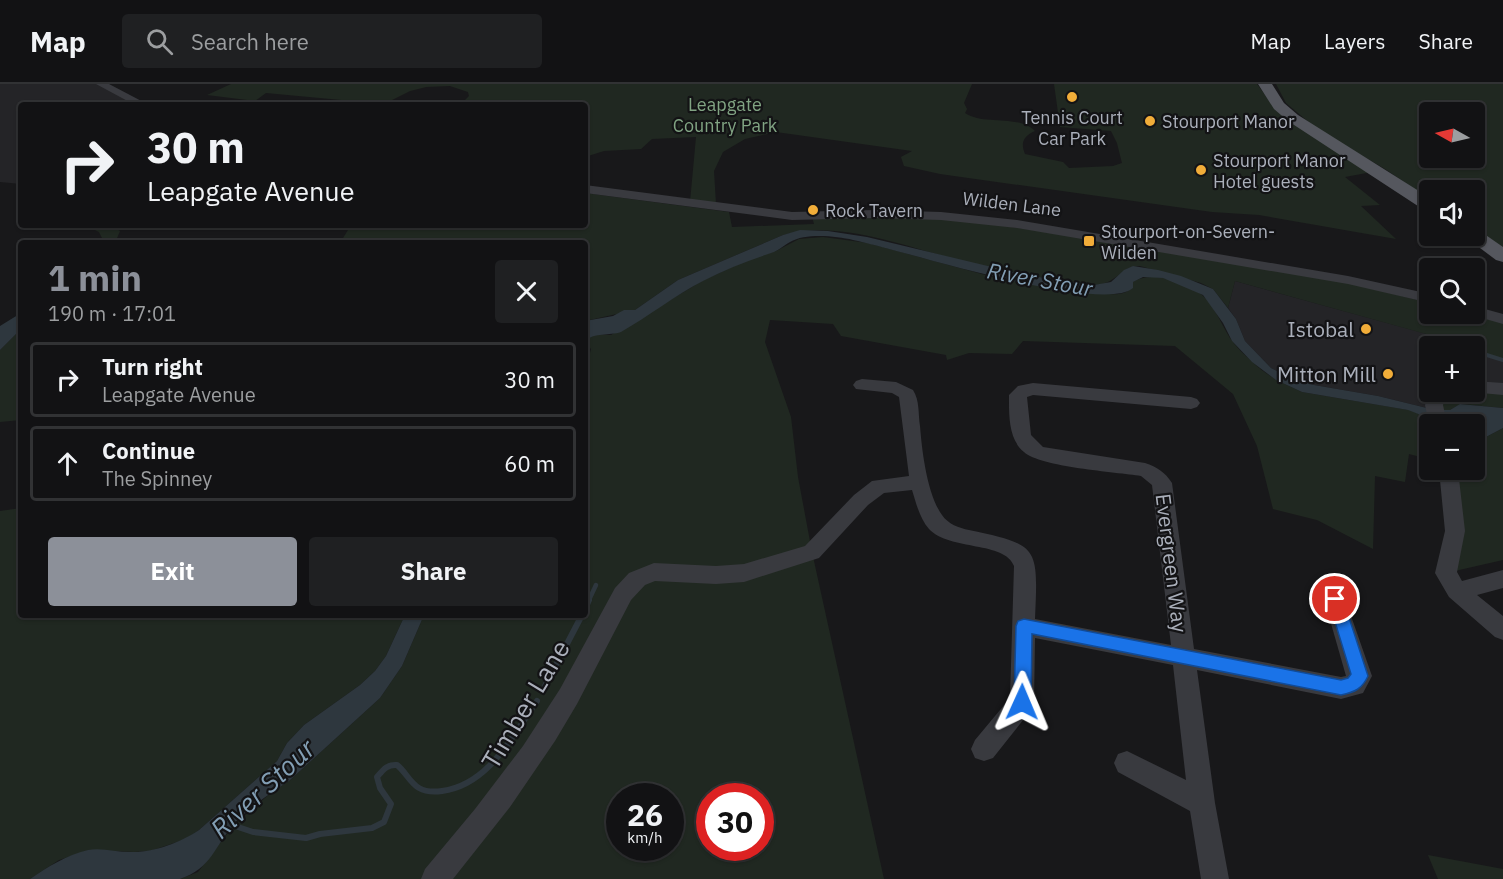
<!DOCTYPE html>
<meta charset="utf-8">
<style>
body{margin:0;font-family:"IBM Plex Sans",sans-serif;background:#1f2022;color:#f1f3f6;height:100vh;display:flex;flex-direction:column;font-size:22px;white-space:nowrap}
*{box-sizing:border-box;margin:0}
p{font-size:20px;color:#9c9ea0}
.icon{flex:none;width:33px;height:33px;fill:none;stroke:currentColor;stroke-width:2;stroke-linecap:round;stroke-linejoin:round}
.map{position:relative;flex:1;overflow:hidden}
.drawer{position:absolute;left:18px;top:156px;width:570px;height:378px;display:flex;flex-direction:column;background:#121214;border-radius:6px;box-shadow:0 2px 4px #0004,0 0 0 2px #313234}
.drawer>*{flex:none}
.guide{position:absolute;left:18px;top:18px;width:570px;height:126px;border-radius:6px;box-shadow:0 2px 4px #0004,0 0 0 2px #313234;background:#121214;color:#f1f3f6;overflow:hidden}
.needle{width:39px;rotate:278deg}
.buttons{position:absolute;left:1419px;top:18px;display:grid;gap:12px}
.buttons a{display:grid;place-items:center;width:66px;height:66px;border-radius:6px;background:#121214;box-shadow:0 2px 4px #0004,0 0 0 2px #313234;font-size:30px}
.speed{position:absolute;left:606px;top:699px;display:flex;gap:12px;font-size:30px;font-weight:700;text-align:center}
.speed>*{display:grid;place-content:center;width:78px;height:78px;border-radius:50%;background:#121214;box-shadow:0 2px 4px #0004,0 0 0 2px #313234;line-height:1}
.speed small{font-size:15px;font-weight:400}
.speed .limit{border:9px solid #d22;background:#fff;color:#111}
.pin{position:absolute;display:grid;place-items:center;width:51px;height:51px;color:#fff;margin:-26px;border:3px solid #fff;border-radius:50%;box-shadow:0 2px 6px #0007}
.me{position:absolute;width:66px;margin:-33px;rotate:1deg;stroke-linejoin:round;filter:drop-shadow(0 0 4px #0008)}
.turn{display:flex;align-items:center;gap:21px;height:126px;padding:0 30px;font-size:27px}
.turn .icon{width:78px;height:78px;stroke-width:2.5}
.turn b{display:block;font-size:42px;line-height:51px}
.round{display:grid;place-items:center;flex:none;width:63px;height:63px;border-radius:6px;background:#1f2022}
.headline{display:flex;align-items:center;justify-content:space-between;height:102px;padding:0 30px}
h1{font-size:36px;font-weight:700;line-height:45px;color:#8c9099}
.action{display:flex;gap:12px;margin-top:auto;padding:12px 30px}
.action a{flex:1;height:69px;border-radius:6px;background:#8c9099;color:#fff;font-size:24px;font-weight:700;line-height:69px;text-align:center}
.action a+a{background:#1f2022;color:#f1f3f6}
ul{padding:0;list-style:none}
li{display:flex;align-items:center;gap:18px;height:75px;margin:0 12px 9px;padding:0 18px;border:3px solid #313234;border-radius:6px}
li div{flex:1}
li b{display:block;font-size:22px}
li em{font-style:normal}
header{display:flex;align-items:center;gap:36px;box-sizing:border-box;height:84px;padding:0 30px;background:#121214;border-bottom:2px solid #313234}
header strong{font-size:28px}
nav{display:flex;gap:33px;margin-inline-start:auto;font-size:21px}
.search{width:420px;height:54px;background:#1f2022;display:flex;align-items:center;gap:15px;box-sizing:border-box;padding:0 21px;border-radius:6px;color:#9c9ea0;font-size:22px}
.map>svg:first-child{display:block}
.built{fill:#242427}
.green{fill:#202821;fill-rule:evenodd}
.water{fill:#2e373e}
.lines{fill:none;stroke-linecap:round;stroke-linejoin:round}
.stream-far2{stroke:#2e373e;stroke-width:4}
.stream-far1{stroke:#2e373e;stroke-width:4.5}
.stream{stroke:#2e373e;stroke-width:6}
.minor{fill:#393a3f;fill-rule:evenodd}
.major{fill:#55575e;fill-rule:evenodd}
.route{fill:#1a73e8;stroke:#114b97;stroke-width:1.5}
.poi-dot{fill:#f1ad39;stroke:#131315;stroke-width:2}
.labels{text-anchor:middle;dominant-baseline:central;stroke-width:4.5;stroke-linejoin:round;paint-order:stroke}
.far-park-label{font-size:18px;fill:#81a483;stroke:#131315}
.far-poi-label{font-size:18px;fill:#aaafba;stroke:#131315;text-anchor:start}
.far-street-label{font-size:18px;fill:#aaafba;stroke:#131315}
.poi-label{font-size:21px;fill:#aaafba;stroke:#131315;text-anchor:end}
.street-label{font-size:21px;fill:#aaafba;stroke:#131315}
.water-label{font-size:22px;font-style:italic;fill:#829eb4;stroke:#131315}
.near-street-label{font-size:26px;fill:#aaafba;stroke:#131315}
.near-water-label{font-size:27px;font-style:italic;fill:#829eb4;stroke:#131315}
</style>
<header>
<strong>Map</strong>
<div class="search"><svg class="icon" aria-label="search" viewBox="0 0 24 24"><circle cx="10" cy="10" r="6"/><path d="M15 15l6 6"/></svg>Search here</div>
<nav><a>Map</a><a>Layers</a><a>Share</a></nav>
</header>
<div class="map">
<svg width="1503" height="795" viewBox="0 0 1503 795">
<rect width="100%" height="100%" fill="#18181a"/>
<path class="built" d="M0,0H101L144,21H21V100L0,98Z
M1235,197L1427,250L1437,258L1460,262H1430V308H1444L1437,312L1435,326L1378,312L1314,301L1287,292L1271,284L1245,257L1236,235L1228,224Z
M1474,267L1503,276V305L1475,303Z"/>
<path class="green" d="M231,0H972L964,19L967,25L965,29C985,42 1017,30 1035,47C1024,52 1020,58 1025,70L1063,78L1069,84L1113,82L1122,79L1117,59L1111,47L1060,43L1054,0H1257L1277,27L1372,88L1345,93L1380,121L1361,122L1396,155L1259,131L1212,128L940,90L904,82L901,73L912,67L776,48L745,55L723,68L714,87L716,120L690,118L696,53L652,55L641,65L604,67L585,73V21H460L469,12L468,8L450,2L426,3L410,7L384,20L266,9L255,17L207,11Z
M1276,0H1503V166L1475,146L1474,106H1430L1429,115L1385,85L1318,46L1286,19ZM1430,28H1474V74H1430Z
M585,109L729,128L732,143L814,140L812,133L941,132L1309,189L1429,219L1430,230H1471L1503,238V276L1475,267L1474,262L1437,258L1426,250L1235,197L1228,224L1213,205L1201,199L1140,182C1121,181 1118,200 1094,201C1047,195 1000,187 954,175C900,161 838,136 783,151L678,196L635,226L585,237V159H340L351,141H585Z
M85,141H112L120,147L115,159H101L102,154L99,148Z
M823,153L868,159L989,192L1104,210C1115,210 1124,212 1133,203V198C1151,186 1186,198 1202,211C1213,220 1220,237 1227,249C1233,261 1248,274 1258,283C1271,294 1287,301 1302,308L1409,326L1444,340H1430L1429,375L1409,370L1405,398L1375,392L1373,465L1317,436L1273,425L1257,362L1233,310L1175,262L1023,257L1012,270L969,269L947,276L946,271L841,252L833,240L770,236L765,258L791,333L798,393L812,468L884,795H180L198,788L234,741L274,706L289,697L380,614L402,582L424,531H585V288L591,265L585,257L595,250L611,251L702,197L747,176L776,167L799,155ZM620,712H670V764H620ZM710,712H760V764H710Z
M21,245V336L0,338V266Z
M1503,305V324L1461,320L1450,326H1435L1437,312L1444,308Z
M1503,344V476L1446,489L1453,424L1448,386H1474L1475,350L1486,353Z
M21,424V531H405L386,572L375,587L360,601L304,641L287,659L277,677L199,746L186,755L150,767L134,768L89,766L59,776L30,795H0V427Z
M1428,771L1503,785V795H1438Z"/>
<path class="water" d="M800,146L828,147L867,153L1025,191L1094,201L1111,198L1124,186L1133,182L1158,186L1181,192L1213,205L1236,235L1245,257L1271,284L1287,292L1314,301L1378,312L1435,326H1450L1460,320L1503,324V344L1486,353L1475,350L1474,340H1444L1408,326L1302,308L1276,296L1252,278L1232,257L1223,239L1203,211L1163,194L1143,193L1133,198V204C1102,231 899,165 853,156C835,152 806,149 790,158C784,161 781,165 774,168C750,176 726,185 703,197C674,212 649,232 621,248C609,252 595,248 585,257V237L613,232L624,226H635L678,196L783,151Z
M21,229V245L0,266V242Z
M405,531H424L402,582L380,614L289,697C270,709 249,724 234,740C214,763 212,784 180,795H30C48,783 66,771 88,766C102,763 119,769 134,768C155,768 181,758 199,746L277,677L287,659L304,641L360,601L375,587L386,572Z"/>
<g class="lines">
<path class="stream-far2" d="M1437,258L1460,262
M1474,267L1503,276"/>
<path class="stream-far1" d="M588,518L596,501"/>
<path class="stream" d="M585,525L589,516
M545,602L582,531
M229,740L253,748L306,754L320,750L372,744L384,738L391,720L380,704L377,693C383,686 387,680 397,681C405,687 410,699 419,704C426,708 435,708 442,707C489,701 512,652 537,617"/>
<path class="minor" d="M96,0H109L149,21H135Z
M585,101L792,128L875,126L941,128L1017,136L1348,192L1430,210V219L1348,200L1017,144L941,136L875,134L792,136L585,109Z
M1474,222L1503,230V240L1468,230H1474Z
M862,295L896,298L913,306C920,317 918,330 920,342C922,367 927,410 942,431C948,440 959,444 969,446C1040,461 1038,463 1035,535L1171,561L1152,401L1141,392C1116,388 1040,383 1024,368C1008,355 1009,330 1009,311L1018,302L1033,299L1191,313L1197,315L1200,319L1197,323L1191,325L1033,311L1027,313L1031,351L1043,363L1145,379C1157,383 1165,388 1172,399L1194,565L1341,593L1346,592L1324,515L1327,509L1335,506L1343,509L1372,592L1363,609L1341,615L1197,586L1215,719L1229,795H1201L1190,727L1118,688L1114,679L1118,670L1127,667L1186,696L1173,581L1035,554L1034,618L1031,626L993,674L984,677L975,674L971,665L975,656L1010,614L1014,482C1005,457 950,467 929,445C920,435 916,419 912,406L884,409L868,421L819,474L744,498L716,500L655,497L645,501L631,516L577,620L555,657L510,723L453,795H421L425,785L475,725L523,662L560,605L615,504L629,489L654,479L716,482L744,480L805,462L854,411L872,397L909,392L899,313L892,309L856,305L853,301L856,297Z
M1474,297L1503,299V311L1470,308H1474Z
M1431,308H1453L1445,315L1443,321L1447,340H1429L1425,321Z
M1439,386H1458L1465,447L1457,488L1462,497L1503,486V504L1477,511L1503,532V556L1495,553L1449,513L1435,489L1445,447Z"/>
<path class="major" d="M1258,0H1272L1284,19L1298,31L1430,114V127L1424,126L1288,37L1274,25Z
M1474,146L1480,147L1503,163V178L1496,176L1468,155L1465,152H1474Z"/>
</g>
<path class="route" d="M1335,509L1341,510L1343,515L1368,592C1362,605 1355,608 1341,611L1032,550L1031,618L1028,623L1022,625L1016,623L1014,618L1016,542L1018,537L1024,535L1341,596L1348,594L1351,590L1328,515L1330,510Z"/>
<g class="poi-dot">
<circle cx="1072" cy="13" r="6"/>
<circle cx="1150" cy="37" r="6"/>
<circle cx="1201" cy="86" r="6"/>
<circle cx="813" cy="126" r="6"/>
<rect x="1083" y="151" width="12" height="12" rx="3"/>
<circle cx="1366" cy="245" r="6"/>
<circle cx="1388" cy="290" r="6"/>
</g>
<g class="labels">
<g class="far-park-label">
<text x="725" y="20">Leapgate<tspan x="725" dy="21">Country Park</tspan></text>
</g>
<g class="far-poi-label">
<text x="1072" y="33" text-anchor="middle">Tennis Court<tspan x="1072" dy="21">Car Park</tspan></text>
<text x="1162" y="37">Stourport Manor</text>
<text x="1213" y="76">Stourport Manor<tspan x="1213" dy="21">Hotel guests</tspan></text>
<text x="825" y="126">Rock Tavern</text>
<text x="1101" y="147">Stourport-on-Severn-<tspan x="1101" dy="21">Wilden</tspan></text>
</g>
<g class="far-street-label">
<text transform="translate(1012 120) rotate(7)">Wilden Lane</text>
</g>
<g class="poi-label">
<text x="1354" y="245">Istobal</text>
<text x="1376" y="290">Mitton Mill</text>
</g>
<g class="street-label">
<text transform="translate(1172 479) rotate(83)">Evergreen Way</text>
</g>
<g class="water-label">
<text transform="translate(1040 195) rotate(10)">River Stour</text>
</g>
<g class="near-street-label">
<text transform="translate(525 620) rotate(-59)">Timber Lane</text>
</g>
<g class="near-water-label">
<text transform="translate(262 704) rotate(-43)">River Stour</text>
</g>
</g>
</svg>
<div class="buttons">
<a><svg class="needle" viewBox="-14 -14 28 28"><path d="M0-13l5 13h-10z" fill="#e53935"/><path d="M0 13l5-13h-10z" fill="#9c9ea0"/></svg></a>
<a><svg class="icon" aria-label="sound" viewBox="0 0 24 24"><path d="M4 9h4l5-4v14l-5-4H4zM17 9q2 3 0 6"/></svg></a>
<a><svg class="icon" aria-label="search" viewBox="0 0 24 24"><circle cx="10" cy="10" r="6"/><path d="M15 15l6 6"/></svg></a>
<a>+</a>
<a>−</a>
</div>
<div class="speed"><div>26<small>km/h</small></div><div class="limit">30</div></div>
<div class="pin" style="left:1335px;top:515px;background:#d93025"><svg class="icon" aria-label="arrive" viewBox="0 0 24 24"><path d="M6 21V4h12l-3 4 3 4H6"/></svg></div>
<svg class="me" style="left:1022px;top:618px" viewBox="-20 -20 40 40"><path d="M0-17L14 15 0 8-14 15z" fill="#1a73e8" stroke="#fff" stroke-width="4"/></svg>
<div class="guide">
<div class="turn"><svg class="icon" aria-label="right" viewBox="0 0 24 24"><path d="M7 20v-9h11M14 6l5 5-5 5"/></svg><div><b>30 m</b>Leapgate Avenue</div></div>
</div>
<section class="drawer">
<div class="headline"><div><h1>1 min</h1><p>190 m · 17:01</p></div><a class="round"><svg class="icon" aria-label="close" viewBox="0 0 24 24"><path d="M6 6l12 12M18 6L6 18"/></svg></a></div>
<ul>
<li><svg class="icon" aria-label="right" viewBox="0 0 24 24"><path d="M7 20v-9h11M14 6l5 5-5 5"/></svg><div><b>Turn right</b><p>Leapgate Avenue</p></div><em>30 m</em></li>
<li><svg class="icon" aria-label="ahead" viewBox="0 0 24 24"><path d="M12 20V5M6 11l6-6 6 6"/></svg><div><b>Continue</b><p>The Spinney</p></div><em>60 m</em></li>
</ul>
<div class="action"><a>Exit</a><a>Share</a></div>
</section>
</div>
